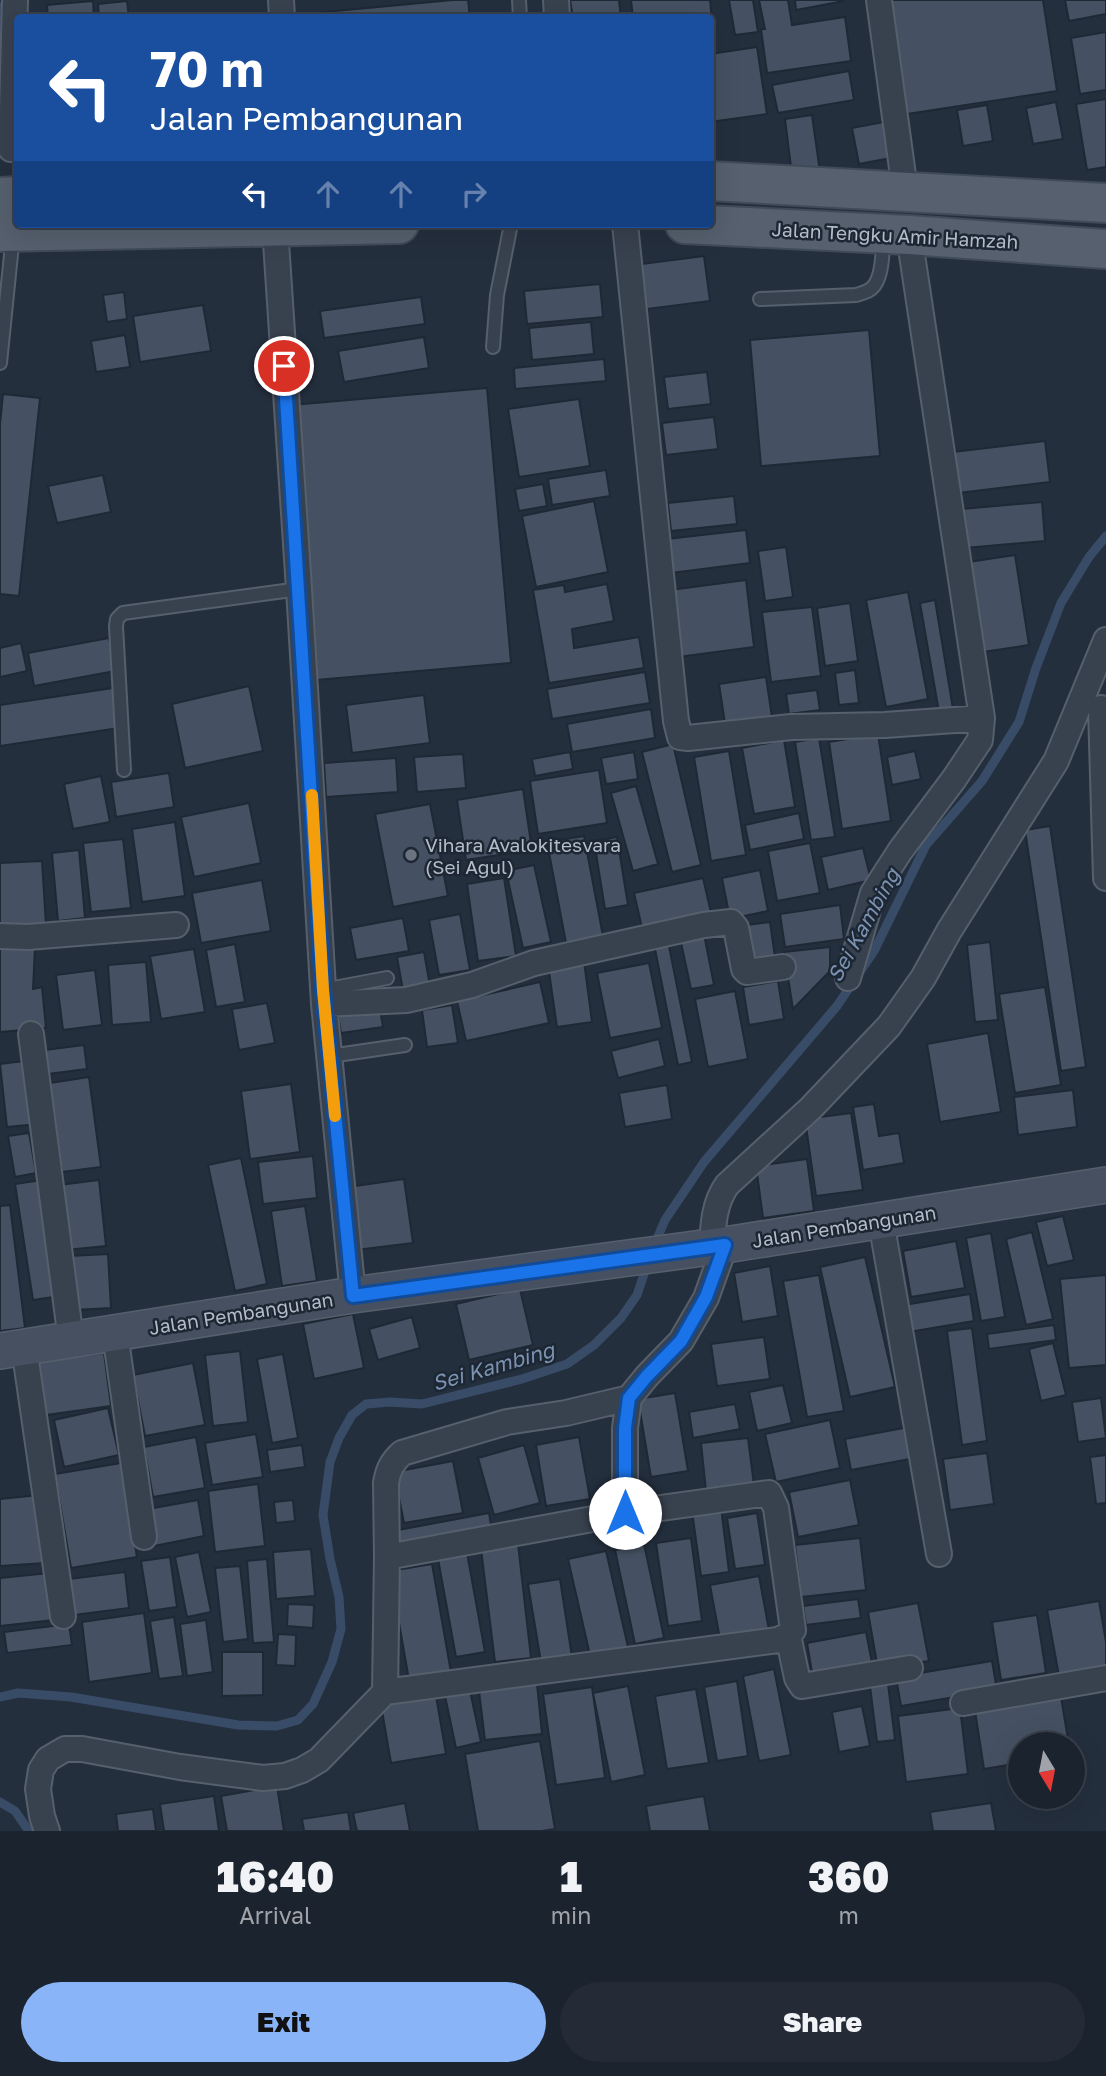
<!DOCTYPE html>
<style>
body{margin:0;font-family:"Golos Text",sans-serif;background:#242b36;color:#f1f3f6;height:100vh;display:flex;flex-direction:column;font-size:26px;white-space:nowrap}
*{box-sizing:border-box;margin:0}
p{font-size:23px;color:#a0a4aa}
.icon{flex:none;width:38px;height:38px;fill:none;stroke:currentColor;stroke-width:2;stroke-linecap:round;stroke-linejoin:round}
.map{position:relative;height:1831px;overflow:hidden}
.panel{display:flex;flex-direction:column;background:#1b232e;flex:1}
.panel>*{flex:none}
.banner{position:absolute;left:14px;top:14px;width:700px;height:214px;border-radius:7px;box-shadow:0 7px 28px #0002,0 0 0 2px #39404a;background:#1a4fa0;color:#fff;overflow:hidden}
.needle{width:46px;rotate:170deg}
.fabs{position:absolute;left:1008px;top:1732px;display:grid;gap:14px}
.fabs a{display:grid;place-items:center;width:77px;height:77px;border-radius:50%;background:#1b232e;box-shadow:0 7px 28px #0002,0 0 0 2px #39404a;font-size:35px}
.pin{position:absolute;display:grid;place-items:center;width:60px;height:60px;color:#fff;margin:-30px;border:4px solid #fff;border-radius:50%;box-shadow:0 2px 7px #0007}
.me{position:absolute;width:77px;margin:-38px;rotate:0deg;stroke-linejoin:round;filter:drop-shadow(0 0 5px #0008)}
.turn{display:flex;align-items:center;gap:24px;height:147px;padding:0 21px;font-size:32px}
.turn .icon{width:91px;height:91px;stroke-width:2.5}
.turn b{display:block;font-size:49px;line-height:60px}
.lanes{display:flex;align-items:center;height:66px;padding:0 21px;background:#0003;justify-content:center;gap:35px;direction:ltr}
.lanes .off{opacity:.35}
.eta{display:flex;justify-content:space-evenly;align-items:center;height:119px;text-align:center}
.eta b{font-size:42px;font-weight:800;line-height:49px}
.action{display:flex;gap:14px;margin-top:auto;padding:14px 21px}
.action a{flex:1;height:80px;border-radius:42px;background:#8ab4f8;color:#111;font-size:28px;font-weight:800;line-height:80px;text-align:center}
.action a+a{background:#242b36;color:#f1f3f6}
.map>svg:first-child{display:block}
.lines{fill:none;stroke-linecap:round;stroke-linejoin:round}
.stream{stroke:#394c67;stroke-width:9}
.building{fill:#455162;stroke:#1f2835;stroke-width:2}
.lane-casing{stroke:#565f6c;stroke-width:16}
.street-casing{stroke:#565f6c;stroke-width:28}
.secondary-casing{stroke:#565f6c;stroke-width:38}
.primary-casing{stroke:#414a57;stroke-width:42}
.lane{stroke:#38414e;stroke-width:12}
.street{stroke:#38414e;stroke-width:24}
.secondary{stroke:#465061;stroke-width:35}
.primary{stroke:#56606e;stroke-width:38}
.route-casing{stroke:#114b97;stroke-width:18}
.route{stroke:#1a73e8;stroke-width:12}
.slow{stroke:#f59e0b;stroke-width:12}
.worship-dot{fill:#6b7280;stroke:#1d2633;stroke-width:2.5}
.labels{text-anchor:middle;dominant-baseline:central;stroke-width:5;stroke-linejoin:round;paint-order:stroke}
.street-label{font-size:19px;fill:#b4bcc9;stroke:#1d2633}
.poi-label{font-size:19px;fill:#b4bcc9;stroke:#1d2633;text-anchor:start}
.water-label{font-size:21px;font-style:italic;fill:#7c92b1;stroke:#1d2633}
</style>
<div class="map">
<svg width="1106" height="1831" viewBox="0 0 1106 1831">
<rect width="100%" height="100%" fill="#242f3e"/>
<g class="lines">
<path class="stream" d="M0,34L4,5
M654,1246L665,1220L704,1162L837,1006L874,951L926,845L982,781L1019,722L1036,668L1061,603L1089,557L1106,536
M0,1697L18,1693L71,1697L238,1725L277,1726L298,1720L313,1704L332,1662L341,1629L339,1597L330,1559L323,1515L330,1462L339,1438L352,1415L366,1404L390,1402L422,1404L522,1379L567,1364L594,1345L621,1318L637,1295L647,1265
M0,1802L15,1811L29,1831"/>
</g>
<path class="building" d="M453,0H468L470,18H314V13Z
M570,0H619L621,18H573Z
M631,0H710L712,20H710V18H633Z
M729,0H753L758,32L735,35Z
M759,0H788L792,25L845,17L851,61L767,73L761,29H765Z
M795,0H844V1L796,10Z
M890,0H1043L1057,91L907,114Z
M1065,0H1106V14L1069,21Z
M93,1L94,18H48L47,5Z
M127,1L129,18H99L98,4Z
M1106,32V90L1080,94L1071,38Z
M757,47L767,114L710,122V54Z
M849,71L854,100L778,113L772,85Z
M1106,99V167L1087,170L1076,104Z
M1056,102L1063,139L1033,144L1026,108Z
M987,105L993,141L963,146L957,110Z
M812,115L820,172L792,175L785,119Z
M889,121L896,157L859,164L852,128Z
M704,256L710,301L639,310L634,265Z
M600,284L603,317L527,324L524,291Z
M124,292L127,319L107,322L103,295Z
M421,297L425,324L324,338L320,311Z
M203,305L211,351L140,362L133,316Z
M591,322L594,354L532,360L529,328Z
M869,330L880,456L761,466L750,340Z
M125,335L130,367L96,372L91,341Z
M424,337L429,368L344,382L338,351Z
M604,359L606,381L515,389L514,368Z
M707,372L711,404L668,409L664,377Z
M487,388L511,663L316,680L292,405Z
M3,394L40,398L19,596L0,594V424Z
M579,399L590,466L519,477L508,409Z
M714,417L718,449L666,455L662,423Z
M1045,441L1050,482L950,494L945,453Z
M606,470L610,496L552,505L548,479Z
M103,475L111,512L57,523L48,486Z
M543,484L547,506L519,511L515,489Z
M734,496L737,524L671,531L668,503Z
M594,501L608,572L536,587L522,516Z
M1042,502L1045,541L965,548L962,509Z
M746,530L750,563L671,573L667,539Z
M786,547L793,597L765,601L758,551Z
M1015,555L1029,645L976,653L962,563Z
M746,580L754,647L678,657L670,590Z
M607,584L614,621L572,629L574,648L639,637L644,668L549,683L533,590L564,585L565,592Z
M908,592L928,699L886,707L866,600Z
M935,600L953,709L939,712L920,603Z
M850,603L858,661L825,666L817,608Z
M812,607L821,676L771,682L762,612Z
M109,638L115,671L34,686L28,653Z
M21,643L27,671L0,677V648Z
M855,670L859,703L839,705L835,673Z
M645,672L650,703L552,719L547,689Z
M766,677L772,717L725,724L719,684Z
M249,686L263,751L185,768L172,704Z
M113,688L119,728L0,746V705Z
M817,690L820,710L789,714L786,694Z
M424,695L430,743L352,753L346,705Z
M651,709L655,738L572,752L567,724Z
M878,734L891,821L842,829L829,742Z
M819,738L835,837L811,840L795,742Z
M784,740L795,807L754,814L742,748Z
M673,744L701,865L672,872L642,752Z
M729,751L746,855L711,861L694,757Z
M915,751L921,779L892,785L887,757Z
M570,752L573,769L535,776L532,759Z
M634,752L638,779L606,784L601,758Z
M463,754L466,788L417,792L414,757Z
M396,758L398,792L326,797L324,763Z
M599,770L607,823L538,834L530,781Z
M169,773L174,807L116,817L111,782Z
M101,776L110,822L73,829L64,784Z
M636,786L658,864L633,871L611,793Z
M523,789L532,850L466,860L457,800Z
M249,803L261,863L194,877L181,817Z
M430,804L448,896L393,907L375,814Z
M799,813L804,839L750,850L745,825Z
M175,822L185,896L142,902L132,829Z
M1050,826L1086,1067L1061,1071L1025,830Z
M584,836L603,936L566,943L547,842Z
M617,837L628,905L605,909L594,841Z
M123,839L131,908L91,912L83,843Z
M810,843L820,893L777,901L768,851Z
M863,848L871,880L828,890L821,857Z
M79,850L85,918L58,921L52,853Z
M42,861L46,925L0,928V863Z
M534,865L551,942L523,948L506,871Z
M760,870L768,911L730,919L722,878Z
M504,878L516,956L478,961L467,884Z
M703,878L712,917L643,932L634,893Z
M262,880L271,931L201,943L192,893Z
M840,905L844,939L785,947L780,914Z
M460,914L470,970L439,975L429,920Z
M403,918L409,951L356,960L350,928Z
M770,922L776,964L746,968L740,926Z
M704,934L714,985L691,989L680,938Z
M668,941L692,1062L678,1065L654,944Z
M990,942L998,1020L975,1022L967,945Z
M235,944L245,1002L216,1007L206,950Z
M0,945L35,947L33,989L42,987L46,1028L0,1032Z
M830,947V971L793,1009L784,952Z
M194,949L205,1012L161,1019L150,956Z
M424,952L430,986L403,991L397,957Z
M584,961L592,1022L557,1027L548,965Z
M146,962L151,1022L112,1025L108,965Z
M649,963L662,1028L610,1038L597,973Z
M95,970L102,1025L63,1030L56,975Z
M778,981L784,1019L749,1025L743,987Z
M540,982L549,1023L466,1041L457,1001Z
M1045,987L1061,1085L1015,1093L999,994Z
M735,991L748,1059L708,1067L695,999Z
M267,1003L275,1043L239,1050L232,1009Z
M452,1005L458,1043L427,1047L422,1010Z
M380,1009L383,1027L341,1033L338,1015Z
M988,1033L1001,1112L940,1122L927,1044Z
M659,1039L665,1066L618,1078L611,1051Z
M84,1045L87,1069L40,1075L37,1051Z
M32,1060L39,1124L7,1127L0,1064Z
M89,1077L101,1167L62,1172L50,1083Z
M291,1084L300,1152L250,1159L241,1091Z
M667,1085L672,1119L625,1127L619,1093Z
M1073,1090L1077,1127L1018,1135L1014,1097Z
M874,1104L879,1136L899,1133L904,1163L863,1170L853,1107Z
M851,1113L863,1190L816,1196L805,1119Z
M29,1133L36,1173L15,1177L8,1136Z
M313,1156L317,1198L263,1204L258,1162Z
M241,1158L267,1284L235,1291L208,1165Z
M807,1159L814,1211L763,1218L756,1166Z
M404,1179L413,1243L356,1250L348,1187Z
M42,1180L60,1296L33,1300L15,1184Z
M99,1180L106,1246L66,1250L59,1185Z
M10,1205L25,1328L0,1331V1206Z
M305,1206L317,1281L282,1286L271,1211Z
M1063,1216L1074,1260L1047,1266L1036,1222Z
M1032,1232L1053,1319L1026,1325L1006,1239Z
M991,1233L1005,1317L981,1321L966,1238Z
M956,1241L965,1288L911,1297L903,1251Z
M108,1254L111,1308L73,1310L70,1256Z
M865,1257L895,1387L850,1397L820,1267Z
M770,1266L778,1316L742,1322L734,1273Z
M819,1275L844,1411L807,1417L783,1281Z
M1106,1275V1365L1069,1368L1060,1279Z
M520,1289L533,1345L469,1360L456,1304Z
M970,1294L974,1321L909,1332L904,1305Z
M353,1314L364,1368L314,1379L303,1324Z
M412,1317L420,1348L378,1360L369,1329Z
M1054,1325L1056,1340L989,1349L987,1334Z
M972,1328L987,1441L962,1445L947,1331Z
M764,1337L770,1379L717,1386L711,1344Z
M1053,1343L1066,1395L1041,1401L1029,1349Z
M240,1351L248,1422L213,1426L205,1355Z
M104,1353L111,1406L46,1415L39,1362Z
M283,1354L298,1438L272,1443L257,1359Z
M193,1363L205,1425L145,1436L133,1375Z
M783,1385L792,1423L757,1431L749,1392Z
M675,1393L688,1471L651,1477L638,1399Z
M1101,1398L1106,1438L1078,1442L1072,1402Z
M735,1404L740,1429L693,1438L689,1412Z
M108,1408L119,1455L64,1467L54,1420Z
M830,1420L840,1468L776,1482L765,1434Z
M909,1427L915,1458L851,1470L845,1439Z
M256,1434L263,1477L212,1485L205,1443Z
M196,1437L205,1488L153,1497L144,1447Z
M579,1437L590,1499L546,1506L536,1445Z
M748,1438L754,1485L706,1491L701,1443Z
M302,1445L305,1467L270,1472L267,1450Z
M524,1445L540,1503L494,1515L478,1458Z
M987,1453L994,1504L950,1510L943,1459Z
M1106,1455V1503L1096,1504L1090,1457Z
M453,1461L463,1513L404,1523L394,1472Z
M121,1463L137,1557L71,1568L55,1474Z
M850,1480L859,1525L798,1537L789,1492Z
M258,1484L265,1546L215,1552L208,1491Z
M39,1495L45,1563L0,1566V1499Z
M198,1500L204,1536L154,1546L148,1509Z
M293,1500L295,1521L276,1523L274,1502Z
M721,1507L729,1572L701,1576L692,1511Z
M489,1513L492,1531L396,1549L393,1531Z
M757,1513L765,1565L735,1569L727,1518Z
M691,1538L702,1621L668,1626L656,1543Z
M860,1538L866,1590L801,1597L795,1545Z
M518,1544L531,1658L495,1662L481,1549Z
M644,1544L664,1638L635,1644L615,1550Z
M311,1549L315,1596L276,1599L273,1552Z
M606,1551L628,1647L590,1655L568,1559Z
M199,1552L211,1612L187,1617L175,1557Z
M467,1553L485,1652L456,1657L438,1559Z
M170,1557L177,1607L149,1611L141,1561Z
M267,1559L274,1642L253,1643L247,1561Z
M432,1564L452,1678L410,1686L390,1571Z
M240,1566L248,1639L223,1642L215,1568Z
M125,1572L129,1608L66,1616L61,1580Z
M49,1573L54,1620L0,1626V1578Z
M759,1576L769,1630L720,1639L710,1585Z
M560,1579L572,1657L541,1662L528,1584Z
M858,1599L861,1618L806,1625L803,1606Z
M1099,1601L1106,1642V1669L1059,1676L1047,1610Z
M918,1603L929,1661L878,1669L868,1612Z
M288,1604L314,1605L313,1628L287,1626Z
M144,1613L152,1673L89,1682L82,1622Z
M1037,1615L1046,1673L1001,1680L992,1622Z
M174,1617L183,1676L159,1679L150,1621Z
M206,1620L213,1672L187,1676L180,1624Z
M69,1624L72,1645L7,1653L4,1632Z
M866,1632L873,1668L813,1678L807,1643Z
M278,1634L296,1635L295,1666L276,1665Z
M222,1652H263V1695L222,1696Z
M992,1661L997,1690L901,1706L896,1677Z
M774,1669L791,1755L759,1761L743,1676Z
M887,1676L895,1740L877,1742L869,1678Z
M737,1681L748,1756L717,1761L704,1687Z
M537,1684L542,1734L485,1740L479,1691Z
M628,1686L645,1775L611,1782L593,1693Z
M592,1687L605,1778L556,1785L543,1694Z
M696,1689L709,1763L667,1769L655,1696Z
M470,1691L481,1742L456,1748L445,1696Z
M436,1696L446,1754L391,1763L381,1705Z
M1061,1697L1069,1745H1020V1763L984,1769L975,1711Z
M862,1706L870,1746L839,1752L832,1712Z
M960,1708L968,1774L906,1782L898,1716Z
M540,1741L555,1829L542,1831H478L465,1754Z
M277,1786L284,1831H227L221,1796Z
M214,1796L219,1831H164L160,1804Z
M704,1796L710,1831H650L646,1806Z
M405,1803L410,1831H357L353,1813Z
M991,1803L996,1831H933L930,1812Z
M153,1809L156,1831H118L116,1814Z
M348,1812L351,1831H304L302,1819Z"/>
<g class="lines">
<defs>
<path id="lane" d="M519,0L520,18
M760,299L856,295C862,293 868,292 872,288C883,278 882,252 884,237
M493,347L497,295L511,224
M0,363L13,235
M124,770L116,626L117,619L123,613L299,589
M323,990L387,978
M330,1056L405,1045"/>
<path id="street" d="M281,0L282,18
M556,0L557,18
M879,0L905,190
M11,149L15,0
M625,224L676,721L680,737L688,738L791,727L885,725L982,718L980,740L954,779L900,851L873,893L848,978
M275,227L299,589L324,1004L353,1295
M909,235L982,718
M1101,708L1106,878
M0,936L28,937L176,925
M324,1004L406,1000L472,985L534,963L704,925L731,922L736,928L744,969L747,972L783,967
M31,1034L71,1340
M881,1221L939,1554
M712,1247C713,1225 714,1203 727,1185L811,1108L889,1026L923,978L949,931L1056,761L1106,640
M115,1333L144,1537
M24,1347L63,1616
M625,1513V1428L629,1398L647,1376L681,1341L706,1298L725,1245
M788,1635L797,1678L802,1686L910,1668
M385,1692L387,1557L386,1483C388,1470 392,1462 402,1453L507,1422L566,1413L629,1398
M963,1703L1106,1678
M47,1831L42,1816L38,1789L41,1770L48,1759L65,1749H82L180,1767L263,1778L285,1776L302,1770L319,1760L385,1692L778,1640L788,1635L793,1630L776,1508L769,1493L625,1513L387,1557"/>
<path id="secondary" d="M0,1351L353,1295L725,1245L1106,1185"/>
<path id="primary" d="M710,181L1106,203
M0,197L18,196
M685,224L909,235L1106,249
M0,232L399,224"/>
</defs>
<use href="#lane" class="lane-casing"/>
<use href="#street" class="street-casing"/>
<use href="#secondary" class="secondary-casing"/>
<use href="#primary" class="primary-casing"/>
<use href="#lane" class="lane"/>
<use href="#street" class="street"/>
<use href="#secondary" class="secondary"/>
<use href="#primary" class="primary"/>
</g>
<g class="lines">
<defs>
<path id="route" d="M284,366L323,990L353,1296L725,1245L706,1297L681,1341L647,1376L629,1398L625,1428V1513"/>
</defs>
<use href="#route" class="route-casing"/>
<use href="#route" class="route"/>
<path class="slow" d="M312,795L323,990L335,1116"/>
</g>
<circle class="worship-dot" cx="411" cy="855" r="7"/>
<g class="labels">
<g class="street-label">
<text transform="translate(895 235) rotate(3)">Jalan Tengku Amir Hamzah</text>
<text transform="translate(844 1226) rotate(-9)">Jalan Pembangunan</text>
<text transform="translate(241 1313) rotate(-9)">Jalan Pembangunan</text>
</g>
<g class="poi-label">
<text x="425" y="844">Vihara Avalokitesvara<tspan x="425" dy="22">(Sei Agul)</tspan></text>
</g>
<g class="water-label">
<text transform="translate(863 925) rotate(-61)">Sei Kambing</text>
<text transform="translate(493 1366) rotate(-16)">Sei Kambing</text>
</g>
</g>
</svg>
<div class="fabs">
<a><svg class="needle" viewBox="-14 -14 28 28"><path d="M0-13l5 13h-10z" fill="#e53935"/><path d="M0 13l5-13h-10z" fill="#a0a4aa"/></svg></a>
</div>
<div class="pin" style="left:284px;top:366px;background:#d93025"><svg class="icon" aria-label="arrive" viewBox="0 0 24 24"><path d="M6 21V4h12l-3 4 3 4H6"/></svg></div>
<svg class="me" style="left:625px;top:1513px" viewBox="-20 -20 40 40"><circle r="19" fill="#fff"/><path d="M0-13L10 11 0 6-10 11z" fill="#1a73e8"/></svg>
<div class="banner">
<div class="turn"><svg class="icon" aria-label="left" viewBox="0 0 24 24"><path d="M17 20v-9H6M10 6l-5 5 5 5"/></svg><div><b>70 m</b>Jalan Pembangunan</div></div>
<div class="lanes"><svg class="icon" aria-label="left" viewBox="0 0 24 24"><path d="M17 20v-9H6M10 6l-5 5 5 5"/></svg><svg class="icon off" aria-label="ahead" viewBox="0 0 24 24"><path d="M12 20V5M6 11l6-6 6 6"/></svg><svg class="icon off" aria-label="ahead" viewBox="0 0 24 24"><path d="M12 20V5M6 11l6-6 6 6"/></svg><svg class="icon off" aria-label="right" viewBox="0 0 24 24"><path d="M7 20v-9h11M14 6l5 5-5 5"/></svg></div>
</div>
</div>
<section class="panel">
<div class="eta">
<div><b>16:40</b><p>Arrival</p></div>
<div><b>1</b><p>min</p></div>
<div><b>360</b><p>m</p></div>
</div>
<div class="action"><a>Exit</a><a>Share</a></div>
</section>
